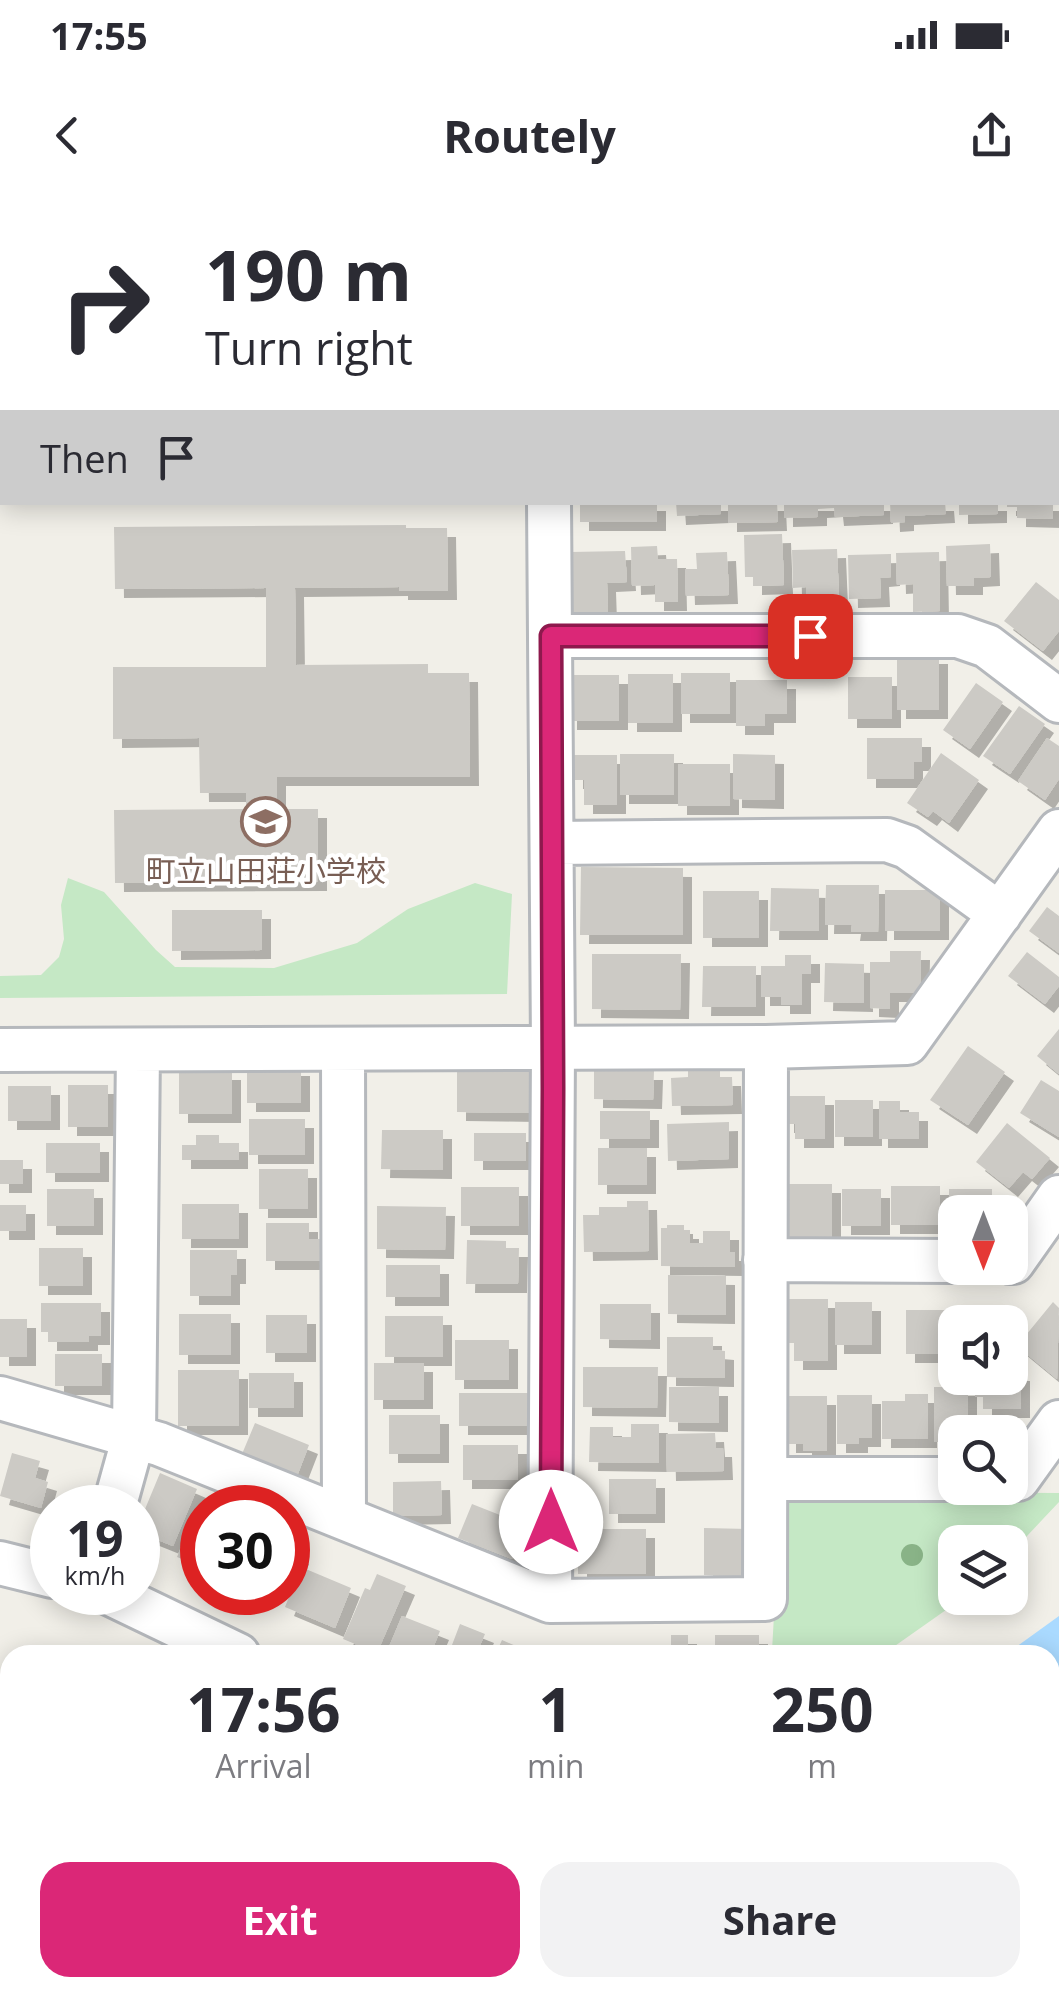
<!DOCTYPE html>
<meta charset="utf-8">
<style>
body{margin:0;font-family:"Open Sans","Noto Sans JP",sans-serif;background:#f2f2f3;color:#2b2b33;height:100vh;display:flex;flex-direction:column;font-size:38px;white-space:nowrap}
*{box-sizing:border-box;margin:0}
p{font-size:32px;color:#7c7c81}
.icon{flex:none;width:55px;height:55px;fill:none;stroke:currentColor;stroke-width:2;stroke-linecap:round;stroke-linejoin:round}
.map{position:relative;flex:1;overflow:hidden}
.side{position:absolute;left:0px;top:1445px;width:1060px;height:352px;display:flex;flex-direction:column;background:#fff;border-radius:30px 30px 0 0;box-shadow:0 5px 25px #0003}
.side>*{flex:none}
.banner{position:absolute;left:0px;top:0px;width:1060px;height:305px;box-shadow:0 5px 25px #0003;background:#fff;color:#2b2b33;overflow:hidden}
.needle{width:65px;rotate:180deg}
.controls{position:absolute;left:938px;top:995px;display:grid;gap:20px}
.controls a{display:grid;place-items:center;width:90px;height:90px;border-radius:20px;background:#fff;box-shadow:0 5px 25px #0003;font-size:50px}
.speed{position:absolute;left:30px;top:1285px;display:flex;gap:20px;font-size:50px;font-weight:700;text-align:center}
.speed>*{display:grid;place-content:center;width:130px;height:130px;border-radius:50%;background:#fff;box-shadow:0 5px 25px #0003;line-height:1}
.speed small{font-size:25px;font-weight:400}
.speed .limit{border:15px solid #d22;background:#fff;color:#111}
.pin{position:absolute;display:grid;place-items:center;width:85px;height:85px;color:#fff;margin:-42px;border-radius:20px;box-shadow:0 5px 15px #0006}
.me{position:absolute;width:110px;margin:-55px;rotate:0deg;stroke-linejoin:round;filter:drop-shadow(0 0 8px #0008)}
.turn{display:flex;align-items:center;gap:35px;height:210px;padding:0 40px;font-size:45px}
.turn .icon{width:130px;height:130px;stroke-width:2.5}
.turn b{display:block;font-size:70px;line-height:85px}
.then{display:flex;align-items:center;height:95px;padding:0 40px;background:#0003;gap:20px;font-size:38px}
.eta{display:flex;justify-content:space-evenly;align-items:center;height:170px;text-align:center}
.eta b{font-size:60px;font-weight:700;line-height:70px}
.primary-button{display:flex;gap:20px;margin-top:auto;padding:20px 40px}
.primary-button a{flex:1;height:115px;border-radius:30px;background:#db2777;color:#fff;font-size:40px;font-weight:700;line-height:115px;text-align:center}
.primary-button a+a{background:#f2f2f3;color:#2b2b33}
.status{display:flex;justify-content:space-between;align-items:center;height:70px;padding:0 50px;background:#fff;direction:ltr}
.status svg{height:28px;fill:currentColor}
header{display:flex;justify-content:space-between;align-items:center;height:130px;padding:0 40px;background:#fff;font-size:45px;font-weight:700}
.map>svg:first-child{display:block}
.green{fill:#c5e8c5}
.water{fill:#aadaff}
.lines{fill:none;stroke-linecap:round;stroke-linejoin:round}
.river{stroke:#aadaff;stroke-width:58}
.building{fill:#cccac5;filter:url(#shadow)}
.minor-casing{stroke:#b5b8bc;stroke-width:48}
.highway-casing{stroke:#f9ab00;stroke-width:60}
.minor{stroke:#fff;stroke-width:42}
.highway{stroke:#fde293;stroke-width:55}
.tree{fill:#89b387}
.route-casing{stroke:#8e194d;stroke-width:25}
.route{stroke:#db2777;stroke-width:18}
.labels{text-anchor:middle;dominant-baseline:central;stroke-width:8;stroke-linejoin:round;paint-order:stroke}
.education-label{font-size:30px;fill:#785e54;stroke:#fff}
</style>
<div class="status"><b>17:55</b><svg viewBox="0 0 49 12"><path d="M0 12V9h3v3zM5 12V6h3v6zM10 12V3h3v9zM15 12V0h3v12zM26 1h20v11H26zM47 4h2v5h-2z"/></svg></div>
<header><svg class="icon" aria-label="back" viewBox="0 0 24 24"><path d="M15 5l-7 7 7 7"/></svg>Routely<svg class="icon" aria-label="share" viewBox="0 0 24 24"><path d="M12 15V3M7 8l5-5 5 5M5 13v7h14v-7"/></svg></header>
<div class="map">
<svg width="1059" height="1796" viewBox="0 0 1059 1796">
<defs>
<filter id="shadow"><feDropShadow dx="9" dy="9" stdDeviation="0" flood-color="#0004"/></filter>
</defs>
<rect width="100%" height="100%" fill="#f1efe8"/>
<path class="green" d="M68,678L104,692L156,750L175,767L274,768L357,743L408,709L475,683L512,694L507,794L0,798V776L41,775L59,757L64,739L61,705Z
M793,1291L1059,1293V1302L1010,1354V1342H955V1398H963L882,1455L809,1453L774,1455L772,1451L780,1308Z"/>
<path class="water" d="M1059,1416V1510L1050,1517V1455H1005Z
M414,1788H538L516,1796H380Z"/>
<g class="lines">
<path class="river" d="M1050,1776L1059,1782"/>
</g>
<path class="building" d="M580,302H657V322H580Z
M676,302H721V314L677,316Z
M728,302H777L778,322L728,323Z
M784,302H884V315L835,317L834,308L818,309V317L784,318Z
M890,302H945L946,314L905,316V322L891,323Z
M959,302H998V314L959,315Z
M1007,302H1053V319L1017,318V307H1007Z
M406,325V328H447L448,391H399V387L295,388L296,465L428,464V473H469L470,577H277V609H318V682L115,683L114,610L246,609V593H200L199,538L113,539V467H266V388L115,389L114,327Z
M782,334L784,385L753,386V377H745L744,335Z
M990,344L991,377L974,378V386H947L946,346Z
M657,346L658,359H677L678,402H655V385L632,386L631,347Z
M837,349L839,397L806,398V387L793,388L792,350Z
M625,351L627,382L607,383L608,412L572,413L570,352Z
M727,352L729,395L686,396L685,369H697L696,353Z
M939,352L940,411L913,412V384L897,385L896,353Z
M891,354V377L880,378L881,398L849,399L848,355Z
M1036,382L1059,400V431L1043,451L1004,421Z
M897,455H939V510H897Z
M681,473H730V514H681Z
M628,474H673V523H628Z
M568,475H619V521H568Z
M848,477H892V519H848Z
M736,480H787V514H765V526H736Z
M976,483L1003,502L970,549L943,530Z
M1019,506L1045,524L1010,574L983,556Z
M867,538H922V562H914V579H867Z
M1047,538L1059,546V579L1045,600L1018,581Z
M941,553L979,580L949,623L933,611L928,617L907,603Z
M620,554H674V595H620Z
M733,554L775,555V600L733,599Z
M574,555H617V605H584V580H574Z
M678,564H730V606H678Z
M581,667L683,668V735H580Z
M826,685H879L878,732H851L852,725H825Z
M771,688L819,689V731H770Z
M885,690H940V731H885Z
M703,691H759V738H703Z
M1047,707L1059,716V753L1029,731Z
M172,710H262V750L172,751Z
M890,751H921L920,793H890V809L870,808V762H890Z
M1027,752L1059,777V786L1045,804L1008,776Z
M592,754H681L680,810L592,809Z
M785,755H811V774H802V805H781V797H761V766H785Z
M825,763L864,764V803L824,802Z
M703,766H756V807H702Z
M1059,829V874L1037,856Z
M968,846L1005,872L968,925L930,900Z
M615,860H636V871H654L653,900L594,899V871H615Z
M247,867H301V903H247Z
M688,869H720V877H732L733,905L672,906L671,878L688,877Z
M179,871H232V914H179Z
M457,872H529V913L457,912Z
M1041,880L1059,891V937L1020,913Z
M68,885H108V927H68Z
M8,886H51V921H8Z
M785,896H825V939H795V924H785Z
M835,900H873V937H835Z
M879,901H900V912H919V939H879Z
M600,911H650V939H600Z
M249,919H305V955H249Z
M729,922V959L668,961L667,924Z
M1007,923L1050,958L1032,979L1023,972L1009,988L976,962Z
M382,930H443V970L381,969Z
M474,933H526V961H474Z
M196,935H219V943H239V960H182V945H196Z
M46,943H100V973H46Z
M598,948H647V985H598Z
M0,960H23V984H0Z
M259,969H308V1009H259Z
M788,984H832V1037H788Z
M891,986H940V1025H891Z
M461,987H519V1026H461Z
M47,989H94V1026H47Z
M842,989H881V1026H842Z
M949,989H992V1012H955V1029H949Z
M627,1001H648L649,1051L584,1052L583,1015H599V1007H627Z
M182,1004H239V1039H182Z
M0,1005H26V1031H0Z
M377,1006L446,1007L445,1050L377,1049Z
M266,1023H309V1039H320V1061H266Z
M667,1025H684V1030H690V1043H703V1031H730V1052H735V1067L661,1066V1028H667Z
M467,1040L506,1041V1048H519L518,1084H466Z
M39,1048H83V1086H39Z
M190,1050H237V1075H231V1096H190Z
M386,1065H440V1097H386Z
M668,1075L726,1076V1115L668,1114Z
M786,1099H828V1161H794V1143H786Z
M835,1102H872V1145H835Z
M1053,1102L1059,1108L1057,1179L1017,1146Z
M41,1103H101V1136H89V1142H48V1132H41Z
M600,1104H651V1140L600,1139Z
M906,1110H968V1122H955V1154H906Z
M984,1110H1013V1122H984Z
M179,1114H231V1155H179Z
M266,1115H307V1153H266Z
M385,1116H443V1157H385Z
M0,1119H27V1157H0Z
M667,1137H713V1150L725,1151V1178L667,1177Z
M455,1140H509V1180H455Z
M55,1154H102V1186H55Z
M374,1163H424V1200H374Z
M583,1167H658L657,1208L583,1207Z
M178,1170H239V1226H178Z
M1010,1172H1021V1209H983V1197H975V1178H1010Z
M249,1173H294V1208H249Z
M669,1187H719V1223L669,1222Z
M934,1187H968V1232H955V1242H934Z
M459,1193H531V1226H459Z
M905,1194H928V1239H882V1201H905Z
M837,1195H872V1238H859V1244H837Z
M787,1196H827V1251H803V1244H787Z
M389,1215H440V1254H389Z
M255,1223L309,1245L297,1276L242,1254Z
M631,1224H659V1263L589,1262L590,1227H613V1237H631Z
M715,1233L716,1248H723L724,1271L667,1272L666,1234Z
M463,1245H518V1280H463Z
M12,1253L40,1261L35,1278L48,1282L41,1308L0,1296Z
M160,1273L197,1289L173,1346L138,1332V1326Z
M609,1279H656V1314H609Z
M441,1281L442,1315L393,1316V1282Z
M472,1304L510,1319L503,1335L520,1342L512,1359L458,1338Z
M198,1307L202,1309V1367L177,1357Z
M704,1328L749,1329V1377L704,1375Z
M578,1329H646V1374H578Z
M288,1350L300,1355L288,1385Z
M301,1367L351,1388L335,1428L285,1407Z
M377,1374L406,1386L377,1453L343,1439L365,1388L370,1390Z
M402,1416L440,1431L430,1455H409L389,1447Z
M460,1424L485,1434L476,1455H455L458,1447L452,1445Z
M671,1435H688V1455H663V1447H671Z
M715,1435H759V1455H715Z
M502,1440L530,1452L529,1455H495Z"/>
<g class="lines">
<defs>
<path id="minor" d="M259,2L262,0
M466,2V0
M1058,13H1059
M0,145H2
M1058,227H1059
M549,302L553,848L550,1401
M551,436H958L987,446L1059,501
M552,643L887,640L907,647L1000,714
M0,850L766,847L907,843L1059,631
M343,850L344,1317
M765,1060L955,1061
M1010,1062H1013L1059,997
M0,1198L159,1244L550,1401L765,1399L766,847
M766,1279H955
M1010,1279H1018L1059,1222
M114,1308L134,1236L138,850
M0,1363L52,1376
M107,1392L238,1455
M1050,1738L1059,1746
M0,1787H10"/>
<path id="highway" d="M1050,1605L1059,1600
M1050,1661L1059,1656
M675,1796L695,1788
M817,1796L831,1788"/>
</defs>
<use href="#minor" class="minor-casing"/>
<use href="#highway" class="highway-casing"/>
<use href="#minor" class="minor"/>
<use href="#highway" class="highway"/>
</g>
<circle class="tree" cx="912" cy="1355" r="11"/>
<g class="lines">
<defs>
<path id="route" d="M551,1322L553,888L551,436H810"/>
</defs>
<use href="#route" class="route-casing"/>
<use href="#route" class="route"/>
</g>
<defs>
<symbol id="school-ring" viewBox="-11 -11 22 22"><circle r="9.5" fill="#fff" stroke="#8d6e63" stroke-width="1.5"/><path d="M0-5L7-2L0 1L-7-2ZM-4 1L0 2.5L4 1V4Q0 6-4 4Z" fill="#8d6e63"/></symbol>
</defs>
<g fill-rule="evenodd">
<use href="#school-ring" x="238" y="594" width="55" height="55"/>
</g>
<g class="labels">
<g class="education-label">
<text x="266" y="670">町立山田荘小学校</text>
</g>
</g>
</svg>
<div class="controls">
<a><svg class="needle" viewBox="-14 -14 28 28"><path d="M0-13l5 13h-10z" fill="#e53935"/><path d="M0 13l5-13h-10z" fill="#7c7c81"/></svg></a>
<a><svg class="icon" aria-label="sound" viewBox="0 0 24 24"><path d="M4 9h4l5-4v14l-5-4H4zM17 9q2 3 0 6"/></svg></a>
<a><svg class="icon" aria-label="search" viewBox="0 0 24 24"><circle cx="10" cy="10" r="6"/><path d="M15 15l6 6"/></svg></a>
<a><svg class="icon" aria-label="layers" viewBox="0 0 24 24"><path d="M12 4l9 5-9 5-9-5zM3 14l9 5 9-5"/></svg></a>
</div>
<div class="speed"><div>19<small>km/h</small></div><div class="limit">30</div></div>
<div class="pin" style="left:810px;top:436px;background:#d93025"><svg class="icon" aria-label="arrive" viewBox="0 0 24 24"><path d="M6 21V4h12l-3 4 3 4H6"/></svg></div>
<svg class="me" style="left:551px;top:1322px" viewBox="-20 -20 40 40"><circle r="19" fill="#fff"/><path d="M0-13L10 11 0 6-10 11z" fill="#db2777"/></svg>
<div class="banner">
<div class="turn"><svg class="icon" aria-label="right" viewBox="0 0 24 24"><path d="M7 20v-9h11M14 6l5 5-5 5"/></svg><div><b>190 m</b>Turn right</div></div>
<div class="then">Then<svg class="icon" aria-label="arrive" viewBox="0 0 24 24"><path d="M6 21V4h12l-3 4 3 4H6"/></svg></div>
</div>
<section class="side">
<div class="eta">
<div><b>17:56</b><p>Arrival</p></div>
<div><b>1</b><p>min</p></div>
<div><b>250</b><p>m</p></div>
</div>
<div class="primary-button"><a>Exit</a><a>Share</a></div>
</section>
</div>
